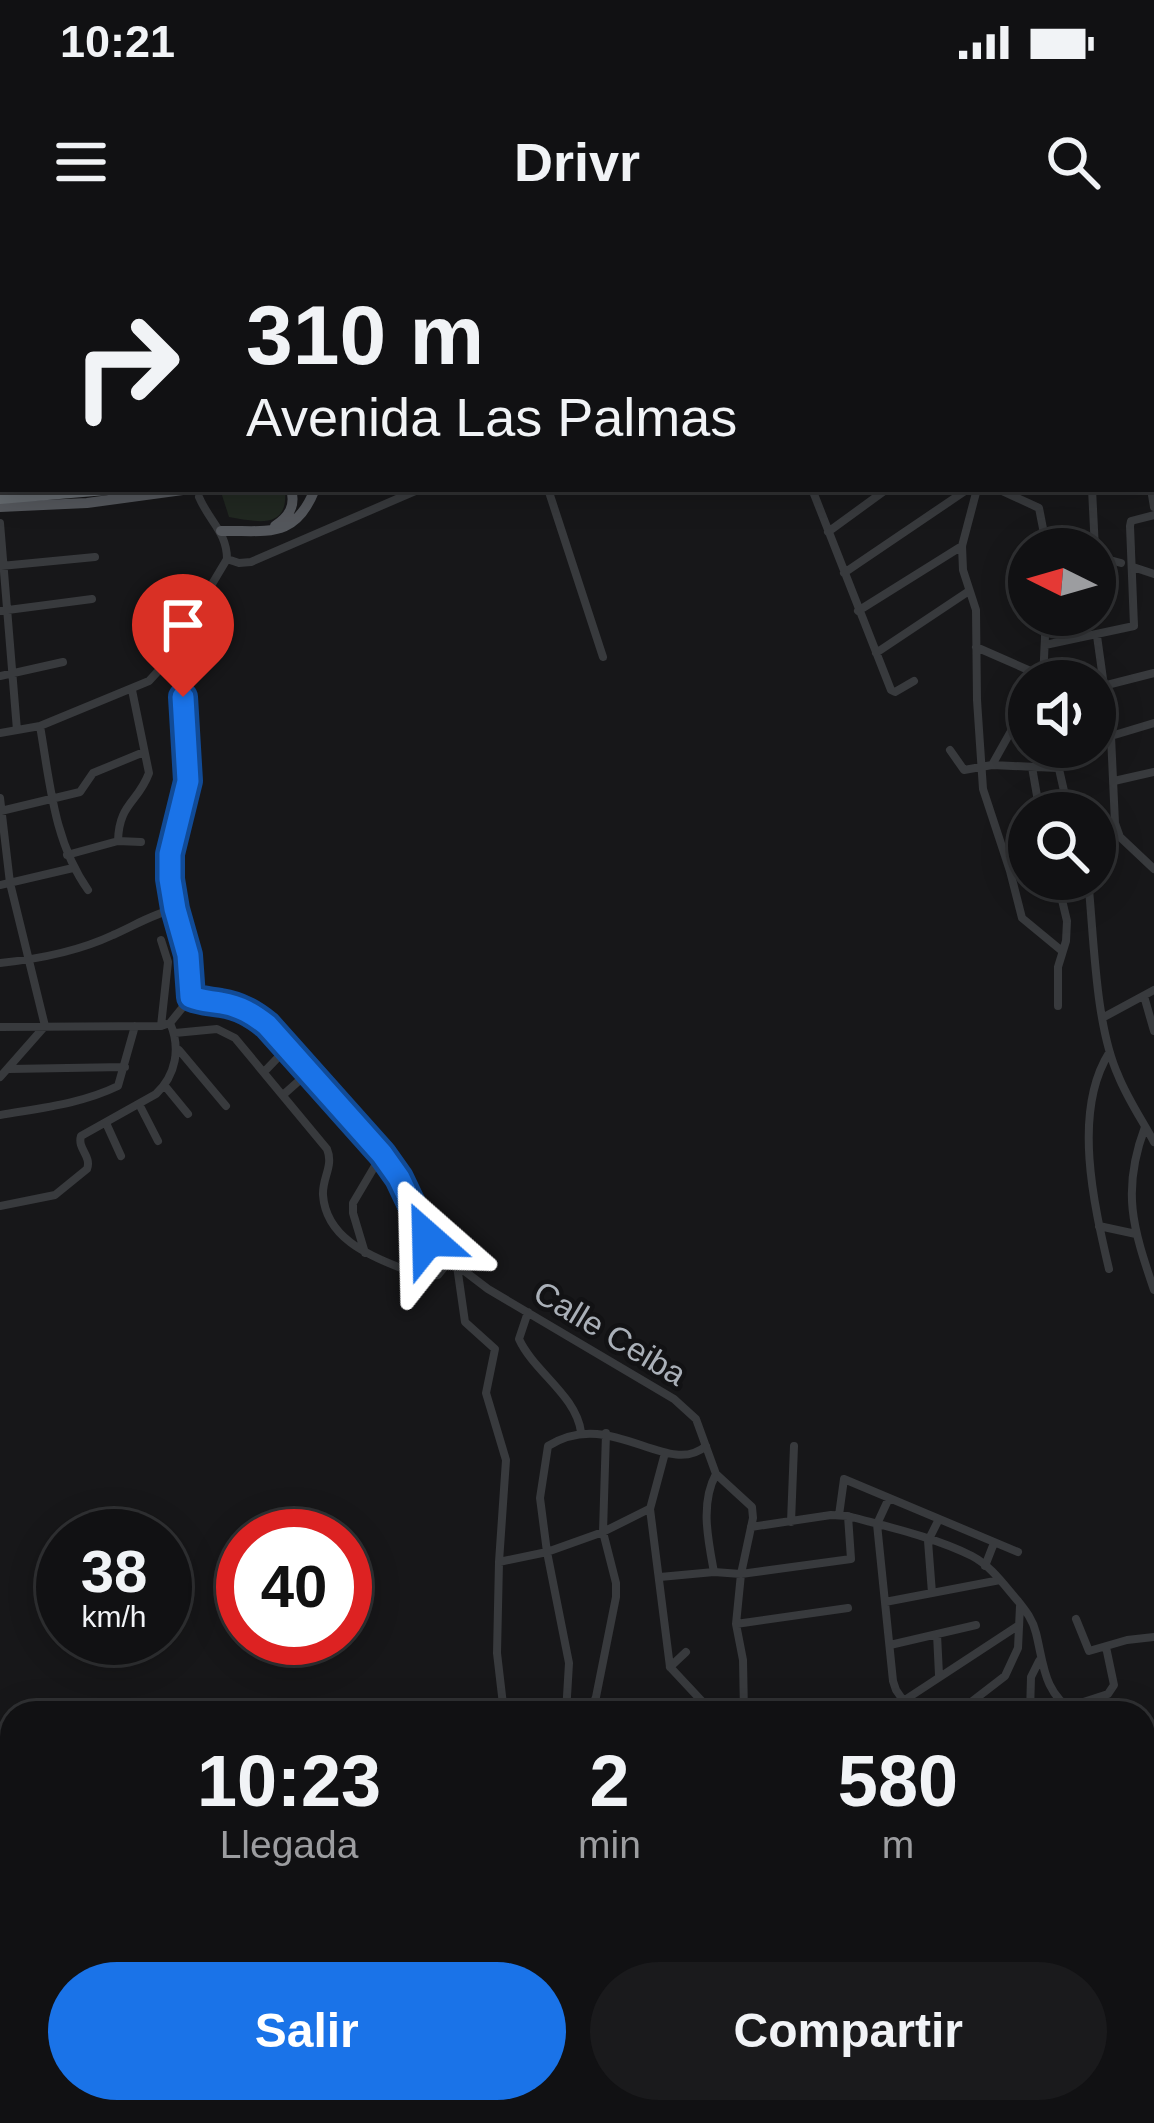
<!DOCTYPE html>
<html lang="es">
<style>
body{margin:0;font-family:Helvetica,sans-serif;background:#1a1a1c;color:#f1f3f6;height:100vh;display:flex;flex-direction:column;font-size:45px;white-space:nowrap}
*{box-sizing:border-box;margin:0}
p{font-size:39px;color:#9c9da0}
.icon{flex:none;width:66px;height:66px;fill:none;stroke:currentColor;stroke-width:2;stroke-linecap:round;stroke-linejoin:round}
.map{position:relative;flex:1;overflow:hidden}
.drawer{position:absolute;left:0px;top:1461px;width:1155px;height:423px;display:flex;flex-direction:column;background:#111113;border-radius:36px 36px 0 0;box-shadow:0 6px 30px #0003,0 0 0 3px #303133}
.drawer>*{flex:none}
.top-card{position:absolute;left:0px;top:0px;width:1155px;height:252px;box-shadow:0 6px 30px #0003,0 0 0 3px #303133;background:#111113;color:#f1f3f6;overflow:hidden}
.needle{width:78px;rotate:275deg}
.buttons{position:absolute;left:1008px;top:288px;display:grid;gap:24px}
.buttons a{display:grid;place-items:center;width:108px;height:108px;border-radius:50%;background:#111113;box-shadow:0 6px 30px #0003,0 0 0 3px #303133;font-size:60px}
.speed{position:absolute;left:36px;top:1269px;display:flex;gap:24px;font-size:60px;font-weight:700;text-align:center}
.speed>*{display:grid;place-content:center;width:156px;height:156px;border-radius:50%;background:#111113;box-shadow:0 6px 30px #0003,0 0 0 3px #303133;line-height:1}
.speed small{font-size:30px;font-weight:400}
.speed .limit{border:18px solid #d22;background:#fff;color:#111}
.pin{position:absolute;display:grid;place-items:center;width:102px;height:102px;color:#fff;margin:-123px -51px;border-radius:50% 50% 50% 0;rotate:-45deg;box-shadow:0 0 12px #0007}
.pin .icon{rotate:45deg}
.me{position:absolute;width:132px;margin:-66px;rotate:335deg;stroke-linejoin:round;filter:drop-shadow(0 0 9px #0008)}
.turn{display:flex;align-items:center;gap:42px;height:252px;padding:0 48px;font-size:54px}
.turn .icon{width:156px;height:156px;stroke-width:2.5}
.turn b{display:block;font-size:84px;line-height:102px}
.eta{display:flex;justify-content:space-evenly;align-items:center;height:204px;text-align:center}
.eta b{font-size:72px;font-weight:800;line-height:84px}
.action{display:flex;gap:24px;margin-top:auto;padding:24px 48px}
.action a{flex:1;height:138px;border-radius:72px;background:#1a73e8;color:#fff;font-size:48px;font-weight:800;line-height:138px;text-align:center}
.action a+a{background:#1a1a1c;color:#f1f3f6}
.status{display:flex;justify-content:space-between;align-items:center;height:84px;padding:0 60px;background:#111113;direction:ltr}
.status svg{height:33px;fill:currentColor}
header{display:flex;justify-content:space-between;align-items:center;height:156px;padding:0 48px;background:#111113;font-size:54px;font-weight:800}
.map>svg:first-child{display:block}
.green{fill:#212821}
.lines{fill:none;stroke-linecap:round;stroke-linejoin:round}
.minor{stroke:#383a3d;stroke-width:8}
.major{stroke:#54575c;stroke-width:10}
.highway{stroke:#64696e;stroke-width:12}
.route-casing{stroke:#114b97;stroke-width:30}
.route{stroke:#1a73e8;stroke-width:21}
.labels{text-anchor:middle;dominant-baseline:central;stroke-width:9;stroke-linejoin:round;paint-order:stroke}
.street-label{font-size:33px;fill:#aab0b8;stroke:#121214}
</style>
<div class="status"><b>10:21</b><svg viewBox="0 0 49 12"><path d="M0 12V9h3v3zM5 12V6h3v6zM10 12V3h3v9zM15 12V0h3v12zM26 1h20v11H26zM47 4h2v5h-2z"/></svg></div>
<header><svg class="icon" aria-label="menu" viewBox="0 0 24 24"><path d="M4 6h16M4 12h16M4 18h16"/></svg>Drivr<svg class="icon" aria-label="search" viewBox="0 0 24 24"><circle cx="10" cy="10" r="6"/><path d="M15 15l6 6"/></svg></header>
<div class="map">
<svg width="1154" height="1883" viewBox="0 0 1154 1883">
<rect width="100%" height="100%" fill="#171719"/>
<path class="green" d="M220,249H285C289,290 258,282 229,277Z"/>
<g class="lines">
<path class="minor" d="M138,0L140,3
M387,0L388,3
M471,0L472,3
M717,0L718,3
M878,0L880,3
M1031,0L1033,3
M297,3V0
M338,3L339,0
M780,3L784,0
M858,3L862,0
M930,3L934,0
M998,3L1002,0
M1070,3L1074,0
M1145,3L1149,0
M1152,94L1154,86
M1152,104L1154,102
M1152,120H1154
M1152,156L1154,155
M0,158L3,157
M1152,201H1154
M548,249L603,417
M812,249L891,450L895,452L914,441
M977,249L962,306L963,330L976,370L977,460L983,549L1010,631L1022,678L1062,711
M998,249L1039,268L1047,309
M1092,249L1095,309
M1151,249L1154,267
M0,283L17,490
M828,292L887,249
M1095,316L1121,323
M227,319L239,323L251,322L420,249
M1,326L95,317
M1133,327L1154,334
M844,333L968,249
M0,371L92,359
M858,371L962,306
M1097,396L1111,496L1115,583L1120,597L1154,629
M1045,405L1134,386L1130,286L1131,281L1154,275
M976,407L1042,436L1039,441
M876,413L969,351
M0,436L63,422
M1043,440L1046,375
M1103,446L1154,433
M40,486C50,543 54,602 88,650
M0,493L40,486L149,441L160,429L167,401L185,395
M1111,496L1154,483
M1054,507L1069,573
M950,510L964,530L992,525L1057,528
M992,525L1029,459
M1032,527L1040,573
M1114,541L1154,532
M0,558L10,643L45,786L0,837
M1,571L80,552L93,533L144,512
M1095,599L1104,600
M118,601C119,563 138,563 149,533L132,450
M67,615L118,601L141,602
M1057,639L1067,681L1066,701L1058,727V766
M1088,639C1094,696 1095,784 1118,835C1127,858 1142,880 1154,902
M0,645L73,628
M161,700L168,722L161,786
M0,723C39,719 77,712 113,695C134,686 152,674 175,669
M1144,756L1154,791
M191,757C201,761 210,761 221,763C240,766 253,774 267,785L382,914L399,938L427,999L450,1020L488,1049L674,1159L696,1179L716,1234L752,1267L753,1278L741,1334L736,1384L743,1420L744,1473
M191,757L188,715L175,669L170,639V613L188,541L181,420L190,381L227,319C227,292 209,281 199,257
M1104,777L1154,750
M0,787L161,786L170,783L191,757
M175,793L217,789L235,798L327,909C334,926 322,938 323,955C326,997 367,1015 401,1028C414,1033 424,1037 438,1035L450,1020
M179,810L226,866
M9,829L125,827
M264,832L288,807
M165,846L188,874
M283,855L310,831
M139,864L158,901
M0,875C40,868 81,864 118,846L135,786
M106,883L121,916
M1145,887C1121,951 1133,988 1154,1050
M0,966L55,955L87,929C92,916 77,909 81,896L156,854C176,835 181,808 170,783
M1099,986L1136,994
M365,1013L353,973V963L382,914
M457,1026L465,1082L495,1109L486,1153L506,1220L499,1322L497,1413L504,1473
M1109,1029C1094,965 1072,872 1109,813
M528,1072L519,1099C534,1132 576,1155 581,1192
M665,1213L650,1269L670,1427
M889,1258L877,1284L893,1441L896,1450L912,1473
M839,1275L844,1239L1018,1312
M791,1282L794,1206
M751,1287L831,1275L848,1276C888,1287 934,1297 972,1316C991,1326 1004,1345 1018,1361C1026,1371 1033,1380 1036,1393C1044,1425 1043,1452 1075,1473
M499,1322L547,1312L603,1292L649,1269
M985,1326L994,1303
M714,1332C708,1300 700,1263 716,1234
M660,1337L714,1332L741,1334L851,1319L848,1276
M932,1353L928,1301L939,1279
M885,1362L1000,1340
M1076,1379L1089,1411L1127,1400L1154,1397
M736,1384L848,1368
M937,1394L939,1435
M890,1405L976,1385
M670,1427L713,1473
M670,1427L686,1412
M636,1467L643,1473
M1068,1467L1108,1454L1114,1445L1106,1407
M566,1473L569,1423L547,1312L540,1258L548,1206C611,1166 667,1239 706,1206
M589,1473L596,1457L616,1357V1343L603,1292L606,1193
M728,1473L743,1467
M885,1473L1019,1385
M957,1473L1005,1436L1018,1408L1020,1366
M1030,1473L1031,1437L1039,1421
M1143,1490L1154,1489
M1143,1528H1154
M1143,1572L1154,1584
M1143,1752L1149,1614
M1143,1779L1154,1781
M1143,1859L1154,1844
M456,1872L461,1883
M873,1872L876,1883
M941,1872L952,1883
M1002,1872L1011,1883
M272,1883L298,1877L308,1872
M525,1883L532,1872
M599,1883L604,1872
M1043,1883L1051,1878
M1057,1883L1065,1872
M1125,1883L1133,1872"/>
<path class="major" d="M624,3L628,0
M0,239H3
M0,267L87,263L190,249
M275,286C289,277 296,266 291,249
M221,291C267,290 295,300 315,249"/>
<path class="highway" d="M578,3L581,0
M591,3L595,0
M608,3L611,0
M0,249L3,248
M0,258L106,249"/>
</g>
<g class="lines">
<defs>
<path id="route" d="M183,457L188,541L170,614V639L175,669L188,715L191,757C201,761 210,761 221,763C240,766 253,774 267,785L382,914L399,938L428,999"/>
</defs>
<use href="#route" class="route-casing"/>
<use href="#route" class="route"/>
</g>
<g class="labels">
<g class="street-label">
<text transform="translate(610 1093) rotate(31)">Calle Ceiba</text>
</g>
</g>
</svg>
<div class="buttons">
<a><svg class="needle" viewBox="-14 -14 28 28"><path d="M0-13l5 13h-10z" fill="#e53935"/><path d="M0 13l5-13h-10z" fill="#9c9da0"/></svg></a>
<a><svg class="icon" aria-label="sound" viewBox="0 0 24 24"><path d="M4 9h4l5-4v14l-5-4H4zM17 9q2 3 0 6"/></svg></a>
<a><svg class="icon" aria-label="search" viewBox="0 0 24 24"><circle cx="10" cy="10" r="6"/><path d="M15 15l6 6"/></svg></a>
</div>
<div class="speed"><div>38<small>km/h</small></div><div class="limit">40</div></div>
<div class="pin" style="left:183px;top:457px;background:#d93025"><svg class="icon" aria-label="arrive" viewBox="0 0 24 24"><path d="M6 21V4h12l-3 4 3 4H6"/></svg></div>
<svg class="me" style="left:428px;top:999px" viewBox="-20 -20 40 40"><path d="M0-17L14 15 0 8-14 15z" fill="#1a73e8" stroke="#fff" stroke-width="4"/></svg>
<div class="top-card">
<div class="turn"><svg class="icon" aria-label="right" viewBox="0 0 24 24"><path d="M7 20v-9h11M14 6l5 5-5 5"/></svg><div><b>310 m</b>Avenida Las Palmas</div></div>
</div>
<section class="drawer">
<div class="eta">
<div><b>10:23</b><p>Llegada</p></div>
<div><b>2</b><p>min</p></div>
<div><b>580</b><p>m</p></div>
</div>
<div class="action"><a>Salir</a><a>Compartir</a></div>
</section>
</div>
